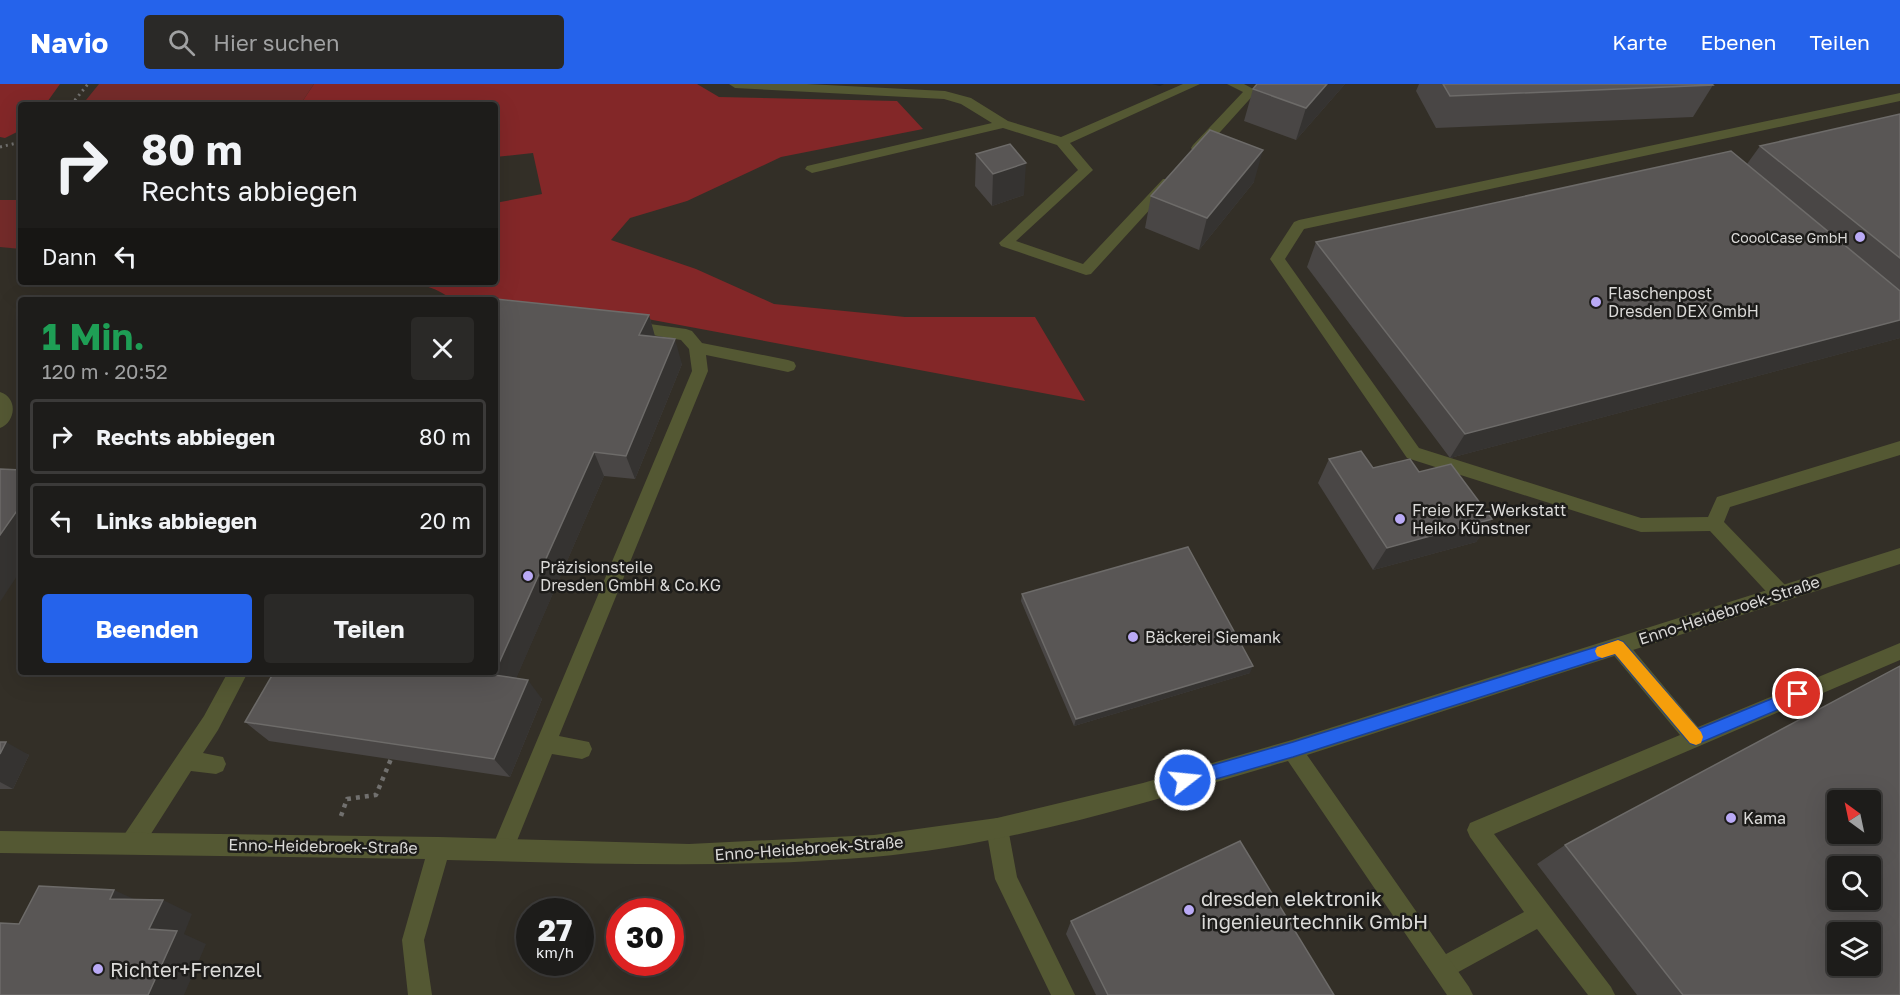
<!DOCTYPE html>
<html lang="de">
<meta charset="utf-8">
<style>
body{margin:0;font-family:"Golos Text",sans-serif;background:#2a2927;color:#f1f3f6;height:100vh;display:flex;flex-direction:column;font-size:22px;white-space:nowrap}
*{box-sizing:border-box;margin:0}
p{font-size:20px;color:#a0a1a2}
.icon{flex:none;width:33px;height:33px;fill:none;stroke:currentColor;stroke-width:2;stroke-linecap:round;stroke-linejoin:round}
.map{position:relative;flex:1;overflow:hidden}
.sheet{position:absolute;left:18px;top:213px;width:480px;height:378px;display:flex;flex-direction:column;background:#1d1c1a;border-radius:6px;box-shadow:0 6px 24px #0002,0 0 0 2px #3b3a39}
.sheet>*{flex:none}
.top-card{position:absolute;left:18px;top:18px;width:480px;height:183px;border-radius:6px;box-shadow:0 6px 24px #0002,0 0 0 2px #3b3a39;background:#1d1c1a;color:#f1f3f6;overflow:hidden}
.needle{width:39px;rotate:327deg}
.controls{position:absolute;left:1827px;top:706px;display:grid;gap:12px}
.controls a{display:grid;place-items:center;width:54px;height:54px;border-radius:6px;background:#1d1c1a;box-shadow:0 6px 24px #0002,0 0 0 2px #3b3a39;font-size:30px}
.speed{position:absolute;left:516px;top:814px;display:flex;gap:12px;font-size:30px;font-weight:700;text-align:center}
.speed>*{display:grid;place-content:center;width:78px;height:78px;border-radius:50%;background:#1d1c1a;box-shadow:0 6px 24px #0002,0 0 0 2px #3b3a39;line-height:1}
.speed small{font-size:15px;font-weight:400}
.speed .limit{border:9px solid #d22;background:#fff;color:#111}
.pin{position:absolute;display:grid;place-items:center;width:51px;height:51px;color:#fff;margin:-26px;border:3px solid #fff;border-radius:50%;box-shadow:0 2px 6px #0007}
.me{position:absolute;width:66px;margin:-33px;rotate:74deg;stroke-linejoin:round;filter:drop-shadow(0 0 4px #0008)}
.turn{display:flex;align-items:center;gap:21px;height:126px;padding:0 24px;font-size:27px}
.turn .icon{width:78px;height:78px;stroke-width:2.5}
.turn b{display:block;font-size:42px;line-height:51px}
.then{display:flex;align-items:center;height:57px;padding:0 24px;background:#0003;gap:12px;font-size:22px}
.round{display:grid;place-items:center;flex:none;width:63px;height:63px;border-radius:6px;background:#2a2927}
.headline{display:flex;align-items:center;justify-content:space-between;height:102px;padding:0 24px}
h1{font-size:36px;font-weight:700;line-height:45px;color:#1e9e55}
.action{display:flex;gap:12px;margin-top:auto;padding:12px 24px}
.action a{flex:1;height:69px;border-radius:6px;background:#2563eb;color:#fff;font-size:24px;font-weight:700;line-height:69px;text-align:center}
.action a+a{background:#2a2927;color:#f1f3f6}
ul{padding:0;list-style:none}
li{display:flex;align-items:center;gap:18px;height:75px;margin:0 12px 9px;padding:0 12px;border:3px solid #3b3a39;border-radius:6px}
li div{flex:1}
li b{display:block;font-size:22px}
li em{font-style:normal}
header{display:flex;align-items:center;gap:36px;box-sizing:border-box;height:84px;padding:0 30px;background:#2563eb;color:#fff}
header strong{font-size:28px}
nav{display:flex;gap:33px;margin-inline-start:auto;font-size:21px}
.search{width:420px;height:54px;background:#2a2927;display:flex;align-items:center;gap:15px;box-sizing:border-box;padding:0 21px;border-radius:6px;color:#a0a1a2;font-size:22px}
.map>svg:first-child{display:block}
.built{fill:#332f27;fill-rule:evenodd}
.green{fill:#742b2a}
.forest{fill:#832728}
.lines{fill:none;stroke-linecap:round;stroke-linejoin:round}
.path-far1{stroke:#71706e;stroke-width:3;stroke-dasharray:2 4;stroke-linecap:butt}
.path{stroke:#71706e;stroke-width:4.5;stroke-dasharray:4 5;stroke-linecap:butt}
.lane{fill:#545833;fill-rule:evenodd}
.street{fill:#545833;fill-rule:evenodd}
.wall{fill:#494645}
.shaded-wall{fill:#353331}
.building{fill:#595655;stroke:#6d6b69;stroke-width:1.5;fill-rule:evenodd}
.route{fill:#2563eb;stroke:#184099;stroke-width:1.5}
.slow{fill:#f59e0b}
.poi-dot{fill:#baaaf6;stroke:#1d1c1a;stroke-width:2}
.labels{text-anchor:middle;dominant-baseline:central;stroke-width:5;stroke-linejoin:round;paint-order:stroke}
.far-poi-label{font-size:14px;fill:#dbdad8;stroke:#1d1c1a;text-anchor:end}
.poi-label{font-size:16px;fill:#dbdad8;stroke:#1d1c1a;text-anchor:start}
.street-label{font-size:16px;fill:#dbdad8;stroke:#1d1c1a}
.near-poi-label{font-size:20px;fill:#dbdad8;stroke:#1d1c1a;text-anchor:start}
</style>
<header>
<strong>Navio</strong>
<div class="search"><svg class="icon" aria-label="search" viewBox="0 0 24 24"><circle cx="10" cy="10" r="6"/><path d="M15 15l6 6"/></svg>Hier suchen</div>
<nav><a>Karte</a><a>Ebenen</a><a>Teilen</a></nav>
</header>
<div class="map">
<svg width="1900" height="911" viewBox="0 0 1900 911">
<rect width="100%" height="100%" fill="#272623"/>
<path class="built" d="M0,0H1152L1160,2L1164,0H1900V911H0ZM21,21H495V198H21ZM21,216H495V588H21ZM1838,717H1870V750H1838ZM1838,783H1870V816H1838ZM530,828H580V879H530ZM620,828H670V879H620ZM1838,849H1870V882H1838Z"/>
<path class="green" d="M99,0H314L300,21H82Z
M0,116H21V165L0,163Z"/>
<path class="forest" d="M0,0H60L45,21H21V46L5,54L0,53Z
M314,0H697L719,13L897,17L923,45L781,73L687,117L630,134L611,156L696,185L774,220L905,233H1035L1085,317L642,234L495,216H452C435,201 416,200 394,198H495V119L542,110L533,69L495,73V21H300Z"/>
<g class="lines">
<path class="path-far1" d="M71,21L88,0
M0,63L21,58"/>
<path class="path" d="M341,732L347,715L376,711L391,675"/>
<path class="lane" d="M729,0H807L945,7L971,14L1008,37L1061,53L1183,0H1200L1070,59L1093,86L1016,157L1083,180L1163,95H1173L1175,98L1091,190L1086,191L1001,162L999,159L1078,86L1057,61L1003,44L812,89L805,85L807,82L992,39L961,20L944,15L735,4Z
M1227,0H1244L1257,7L1203,67H1193L1191,64L1193,61L1243,8Z
M1900,9V17L1304,145L1285,175L1419,364L1641,434L1708,433L1717,413L1900,357V371L1730,423L1724,438L1788,504L1790,510L1788,516L1781,518L1774,516L1710,447L1641,448L1407,374L1270,175L1294,138L1299,136Z
M628,237L686,245L692,247L702,259L788,276L794,278L796,282L794,286L788,288L706,271L708,287L559,652L589,658L592,665L589,672L582,675L552,670L510,774L502,777L494,774L491,766L692,287L689,265L681,256L623,246L620,242L623,238Z
M0,308C19,314 15,339 0,344Z
M1618,554L1625,556L1698,643L1900,559V576L1494,750L1611,903L1615,911H1588L1537,845L1451,892L1443,896L1435,892L1431,884L1435,876L1524,828L1470,753L1467,746L1470,739L1680,651L1611,568L1608,562L1611,556Z
M228,588H248L218,646L203,669L223,673L226,680L223,687L216,690L191,687L140,767L132,770L124,767L121,759L124,751L204,632Z
M997,734L1005,737L1008,744L1017,793L1075,911H1051L995,795L986,744L989,737Z"/>
<path class="street" d="M1900,464V480L1307,671L1469,903L1473,911H1447L1288,677C1153,716 1013,761 873,773C731,785 589,779 447,776L424,856L432,911H408L402,856L425,775L0,769V747L439,753L689,760L874,751L997,734L1143,699L1292,656Z"/>
</g>
<path class="wall" d="M1257,0H1345L1296,56L1244,37L1253,5Z
M1419,0H1712L1713,1L1693,33L1436,44L1416,7Z
M1900,30V254L1450,374L1307,183L1316,158L1747,80L1760,62Z
M976,70L1024,111L992,122L975,102Z
M1254,98L1199,166L1145,144L1151,112Z
M649,231L655,253L682,280L635,395L604,392L516,594L542,615L510,693L269,657L245,638Z
M1329,375L1373,384L1419,388L1492,435L1476,458L1373,486L1318,399Z
M1022,510L1250,589L1074,642L1021,517Z
M0,658L29,671L13,705H0Z
M1565,761L1900,911H1637L1537,780Z
M1071,837L1334,911H1096L1066,850Z"/>
<path class="shaded-wall" d="M1327,0H1345L1296,56L1306,24Z
M1263,66L1254,98L1199,166L1207,134Z
M1026,79L1024,111L992,122L993,90Z
M649,231L656,256L639,251Z
M1900,236V254L1450,374L1465,350Z
M675,255L682,280L635,395L626,372Z
M594,368L604,392L509,611L494,591Z
M21,421V486L0,518V451Z
M1492,435L1476,458L1373,486L1387,464Z
M1253,582L1250,589L1074,642L1076,635Z
M528,596L542,615L510,693L494,675Z
M6,658L29,671L13,705L0,698V670Z
M114,806L145,820L110,815Z
M163,816L192,830L184,850L206,860L184,911H148L149,845Z"/>
<path class="building" d="M1257,0H1327L1306,24L1253,5Z
M1443,0H1712L1713,1L1450,12Z
M1900,30V174L1760,62Z
M1210,46L1263,66L1207,134L1151,112Z
M1010,60L1026,79L993,90L976,70Z
M1731,67L1900,207V236L1465,350L1316,158Z
M468,212L649,231L639,251L675,255L626,372L594,368L495,588V216H466Z
M1361,367L1373,384L1410,375L1419,388L1451,380L1492,435L1387,464L1329,375Z
M0,385L21,386V421L0,451Z
M1188,463L1253,582L1076,635L1022,510Z
M1900,582V911H1683L1565,761ZM1838,717H1870V750H1838ZM1838,783H1870V816H1838ZM1838,849H1870V882H1838Z
M274,588H495L494,591L528,596L494,675L245,638Z
M0,658H6L0,670Z
M1240,757L1334,911H1108L1071,837Z
M39,802L114,806L110,815L163,816L149,845L177,847L148,911H0V839L19,840Z"/>
<path class="route" d="M1618,556L1623,558L1698,645L1798,604L1803,606L1805,610L1803,615L1695,661L1690,659L1615,570L1293,673L1185,704L1180,702L1178,696L1180,691L1185,689L1293,658Z"/>
<path class="slow" d="M1618,556L1623,558L1701,648L1703,653L1701,659L1696,661L1690,659L1615,570L1602,574L1597,572L1595,567L1597,563Z"/>
<g class="poi-dot">
<circle cx="1860" cy="153" r="6"/>
<circle cx="1596" cy="218" r="6"/>
<circle cx="1400" cy="435" r="6"/>
<circle cx="528" cy="492" r="6"/>
<circle cx="1133" cy="553" r="6"/>
<circle cx="1731" cy="734" r="6"/>
<circle cx="1189" cy="826" r="6"/>
<circle cx="98" cy="885" r="6"/>
</g>
<g class="labels">
<g class="far-poi-label">
<text x="1848" y="153">CooolCase GmbH</text>
</g>
<g class="poi-label">
<text x="1608" y="209">Flaschenpost<tspan x="1608" dy="18">Dresden DEX GmbH</tspan></text>
<text x="1412" y="426">Freie KFZ-Werkstatt<tspan x="1412" dy="18">Heiko Künstner</tspan></text>
<text x="540" y="483">Präzisionsteile<tspan x="540" dy="18">Dresden GmbH &amp; Co.KG</tspan></text>
<text x="1145" y="553">Bäckerei Siemank</text>
<text x="1743" y="734">Kama</text>
</g>
<g class="street-label">
<text transform="translate(1729 526) rotate(-18)">Enno-Heidebroek-Straße</text>
<text transform="translate(323 762) rotate(1)">Enno-Heidebroek-Straße</text>
<text transform="translate(809 764) rotate(-4)">Enno-Heidebroek-Straße</text>
</g>
<g class="near-poi-label">
<text x="1201" y="814">dresden elektronik<tspan x="1201" dy="23">ingenieurtechnik GmbH</tspan></text>
<text x="110" y="885">Richter+Frenzel</text>
</g>
</g>
</svg>
<div class="controls">
<a><svg class="needle" viewBox="-14 -14 28 28"><path d="M0-13l5 13h-10z" fill="#e53935"/><path d="M0 13l5-13h-10z" fill="#a0a1a2"/></svg></a>
<a><svg class="icon" aria-label="search" viewBox="0 0 24 24"><circle cx="10" cy="10" r="6"/><path d="M15 15l6 6"/></svg></a>
<a><svg class="icon" aria-label="layers" viewBox="0 0 24 24"><path d="M12 4l9 5-9 5-9-5zM3 14l9 5 9-5"/></svg></a>
</div>
<div class="speed"><div>27<small>km/h</small></div><div class="limit">30</div></div>
<div class="pin" style="left:1798px;top:610px;background:#d93025"><svg class="icon" aria-label="arrive" viewBox="0 0 24 24"><path d="M6 21V4h12l-3 4 3 4H6"/></svg></div>
<svg class="me" style="left:1185px;top:696px" viewBox="-20 -20 40 40"><circle r="17" fill="#2563eb" stroke="#fff" stroke-width="3"/><path d="M0-11L8 9 0 5-8 9z" fill="#fff"/></svg>
<div class="top-card">
<div class="turn"><svg class="icon" aria-label="right" viewBox="0 0 24 24"><path d="M7 20v-9h11M14 6l5 5-5 5"/></svg><div><b>80 m</b>Rechts abbiegen</div></div>
<div class="then">Dann<svg class="icon" aria-label="left" viewBox="0 0 24 24"><path d="M17 20v-9H6M10 6l-5 5 5 5"/></svg></div>
</div>
<section class="sheet">
<div class="headline"><div><h1>1 Min.</h1><p>120 m · 20:52</p></div><a class="round"><svg class="icon" aria-label="close" viewBox="0 0 24 24"><path d="M6 6l12 12M18 6L6 18"/></svg></a></div>
<ul>
<li><svg class="icon" aria-label="right" viewBox="0 0 24 24"><path d="M7 20v-9h11M14 6l5 5-5 5"/></svg><div><b>Rechts abbiegen</b></div><em>80 m</em></li>
<li><svg class="icon" aria-label="left" viewBox="0 0 24 24"><path d="M17 20v-9H6M10 6l-5 5 5 5"/></svg><div><b>Links abbiegen</b></div><em>20 m</em></li>
</ul>
<div class="action"><a>Beenden</a><a>Teilen</a></div>
</section>
</div>
